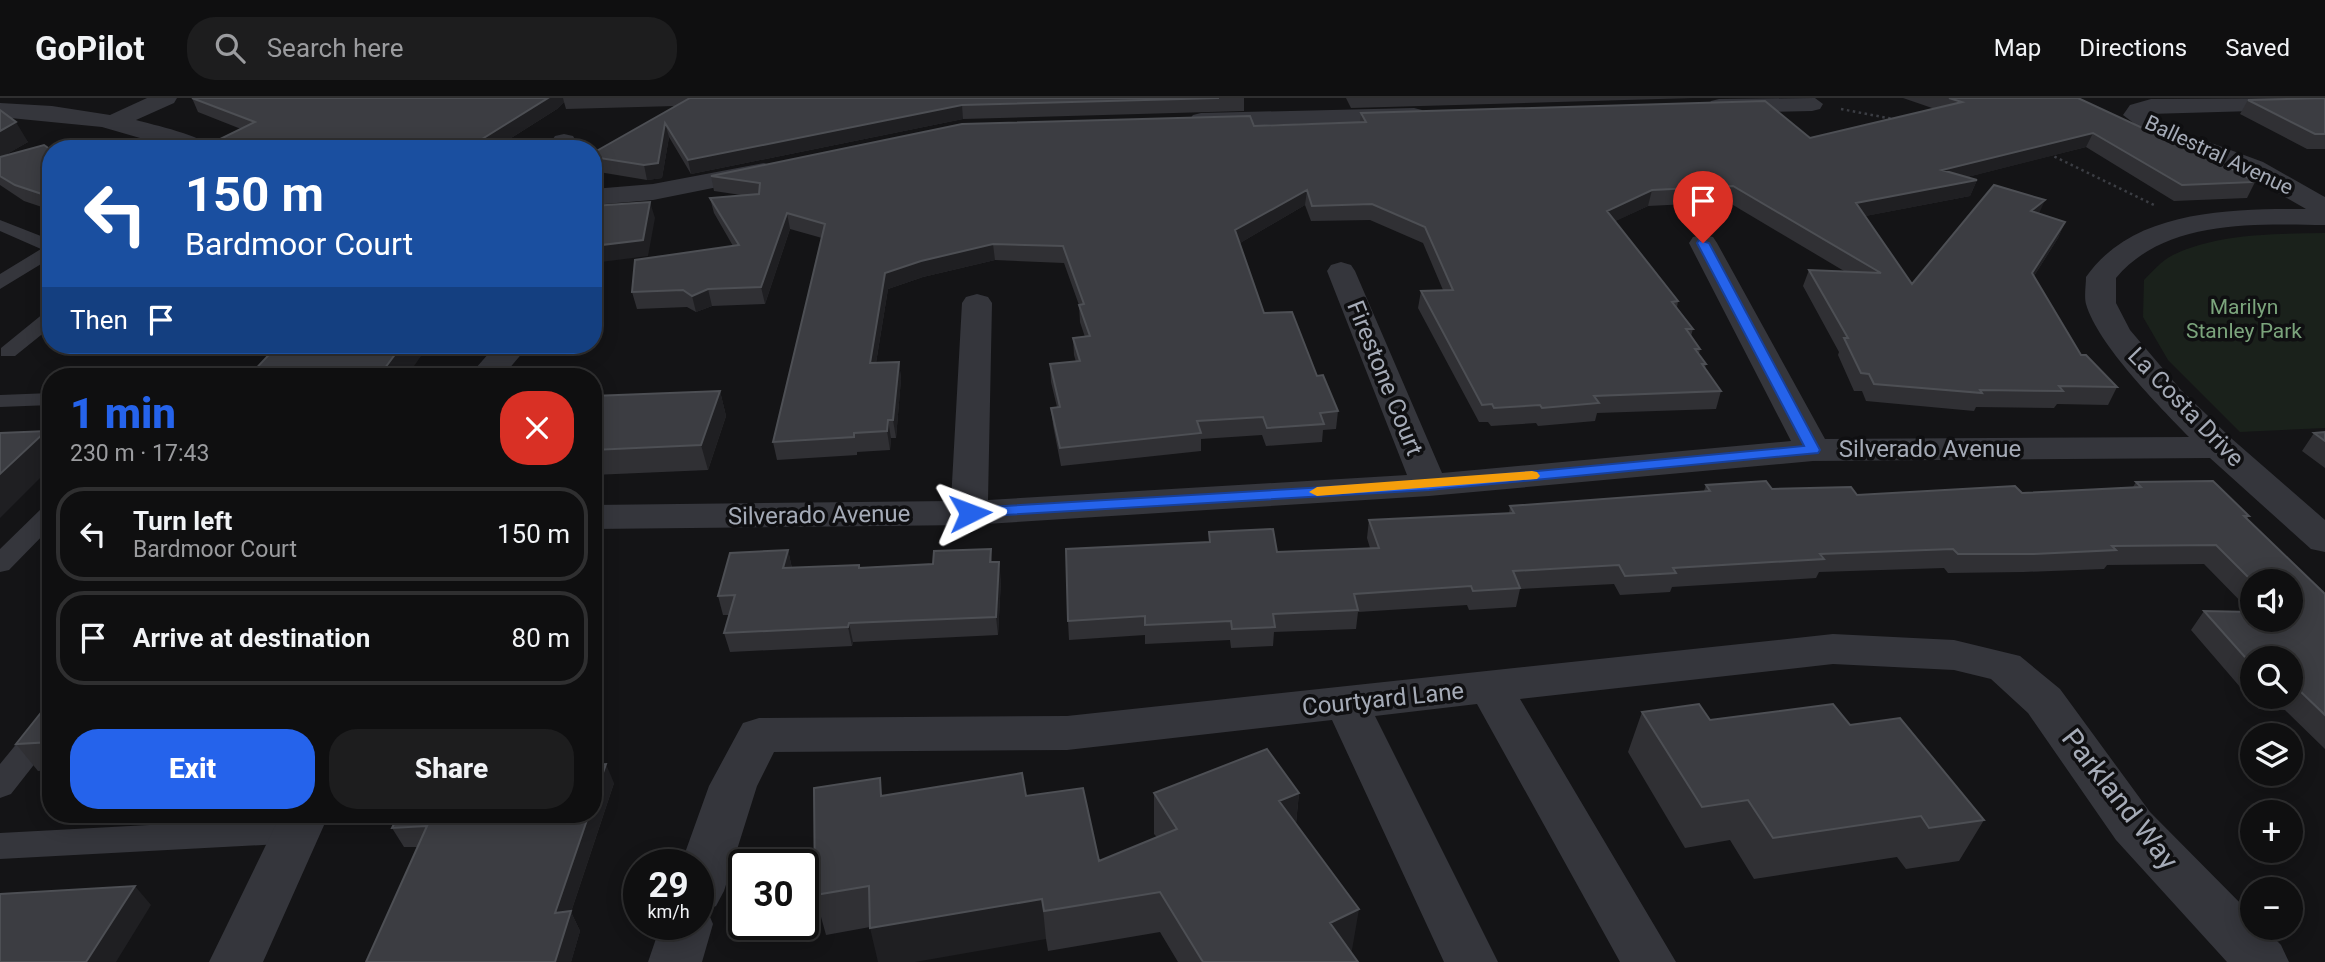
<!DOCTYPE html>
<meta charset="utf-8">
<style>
body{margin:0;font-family:Roboto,sans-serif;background:#1d1d1e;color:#f1f3f6;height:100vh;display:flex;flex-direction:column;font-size:26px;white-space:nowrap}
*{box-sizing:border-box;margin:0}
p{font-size:23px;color:#9b9c9f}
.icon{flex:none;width:38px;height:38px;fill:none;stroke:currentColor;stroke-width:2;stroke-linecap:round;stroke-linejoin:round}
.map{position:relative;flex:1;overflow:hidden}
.sheet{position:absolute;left:42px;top:270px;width:560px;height:455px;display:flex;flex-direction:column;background:#0f0f10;border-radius:28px;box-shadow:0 4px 18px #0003,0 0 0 2px #2f2f30}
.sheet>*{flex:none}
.hud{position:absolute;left:42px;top:42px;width:560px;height:214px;border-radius:28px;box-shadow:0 4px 18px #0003,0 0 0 2px #2f2f30;background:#1a4fa0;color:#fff;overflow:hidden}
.buttons{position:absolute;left:2240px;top:471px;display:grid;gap:14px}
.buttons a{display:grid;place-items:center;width:63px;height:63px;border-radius:50%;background:#0f0f10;box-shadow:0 4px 18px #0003,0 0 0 2px #2f2f30;font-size:35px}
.speed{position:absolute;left:623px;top:751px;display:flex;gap:14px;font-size:35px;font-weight:700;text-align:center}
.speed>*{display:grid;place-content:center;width:91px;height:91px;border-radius:50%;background:#0f0f10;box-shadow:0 4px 18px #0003,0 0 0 2px #2f2f30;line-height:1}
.speed small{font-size:18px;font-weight:400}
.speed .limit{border:4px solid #111;border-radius:10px;background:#fff;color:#111}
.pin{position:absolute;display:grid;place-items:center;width:60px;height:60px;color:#fff;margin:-72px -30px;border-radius:50% 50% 50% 0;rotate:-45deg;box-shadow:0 0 7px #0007}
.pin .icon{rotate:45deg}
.me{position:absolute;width:77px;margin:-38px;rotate:87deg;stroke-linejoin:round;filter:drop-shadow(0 0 5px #0008)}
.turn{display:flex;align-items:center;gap:24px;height:147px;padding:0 28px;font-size:32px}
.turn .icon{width:91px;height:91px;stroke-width:2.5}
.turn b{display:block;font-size:49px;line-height:60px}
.then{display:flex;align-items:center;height:66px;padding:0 28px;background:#0003;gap:14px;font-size:26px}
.round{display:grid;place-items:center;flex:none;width:74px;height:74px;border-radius:28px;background:#1d1d1e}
.summary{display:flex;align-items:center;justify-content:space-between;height:119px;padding:0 28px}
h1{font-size:42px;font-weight:800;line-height:52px;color:#2563eb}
.action{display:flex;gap:14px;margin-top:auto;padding:14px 28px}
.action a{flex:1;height:80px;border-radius:28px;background:#2563eb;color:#fff;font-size:28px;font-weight:800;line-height:80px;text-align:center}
.action a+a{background:#1d1d1e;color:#f1f3f6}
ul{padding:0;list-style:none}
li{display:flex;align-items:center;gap:21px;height:94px;margin:0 14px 10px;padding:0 14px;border:4px solid #2f2f30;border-radius:28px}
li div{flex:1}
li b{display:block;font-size:26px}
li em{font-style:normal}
header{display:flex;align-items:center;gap:42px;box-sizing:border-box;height:98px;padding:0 35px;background:#0f0f10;border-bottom:2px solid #2f2f30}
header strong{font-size:33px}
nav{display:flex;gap:38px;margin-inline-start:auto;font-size:24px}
.search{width:490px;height:63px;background:#1d1d1e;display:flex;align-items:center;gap:18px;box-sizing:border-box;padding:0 24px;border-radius:28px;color:#9b9c9f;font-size:26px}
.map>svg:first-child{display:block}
.green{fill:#1a211b}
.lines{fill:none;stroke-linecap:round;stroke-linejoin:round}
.path{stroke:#3b3d43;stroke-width:2.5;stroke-dasharray:2.5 3.5;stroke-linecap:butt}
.service{fill:#35363c;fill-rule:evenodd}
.minor{fill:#35363c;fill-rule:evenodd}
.wall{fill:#303034;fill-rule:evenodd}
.shaded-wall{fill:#1f1f22}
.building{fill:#3c3d42;stroke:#4d4f54;stroke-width:2}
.route{fill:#2563eb;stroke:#184099;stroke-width:2}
.slow{fill:#f59e0b}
.labels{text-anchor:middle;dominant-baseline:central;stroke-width:7;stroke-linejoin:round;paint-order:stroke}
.far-street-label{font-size:21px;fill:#a5abb7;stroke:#0f0f11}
.far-park-label{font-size:21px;fill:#7ba47c;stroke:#0f0f11}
.street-label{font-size:24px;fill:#a5abb7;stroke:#0f0f11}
.near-street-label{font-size:28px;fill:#a5abb7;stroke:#0f0f11}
</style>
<header>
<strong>GoPilot</strong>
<div class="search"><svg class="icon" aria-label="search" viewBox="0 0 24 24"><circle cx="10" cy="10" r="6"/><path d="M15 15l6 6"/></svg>Search here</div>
<nav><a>Map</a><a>Directions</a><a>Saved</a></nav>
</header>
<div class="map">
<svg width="2325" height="864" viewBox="0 0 2325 864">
<rect width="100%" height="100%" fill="#141416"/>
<path class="green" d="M2325,135V330L2240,334L2168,262L2143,219L2144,182C2152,174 2162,162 2173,157C2219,135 2275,136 2325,135Z"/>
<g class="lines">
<path class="path" d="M1841,11L1898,22
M2049,56L2154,107"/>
<path class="service" d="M0,122L51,142V160L0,191V176L41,151L0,133Z
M51,213V229L15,258H1V250L44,215Z
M51,295V307L0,309V297Z
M51,408V429L9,472L0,474V451L42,410Z
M51,613V645L11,696L0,700V666L41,616Z
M299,719L310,723L315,732L310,741L299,745L0,761V735Z"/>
<path class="minor" d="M147,0H177L174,5L136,22C153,27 203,37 213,51H178L102,29L0,19V5L52,8L110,17Z
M1815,0L1823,6L1820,11L1812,13L1719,15L1711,13L1708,8L1711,3L1719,1Z
M2325,0V11L2149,16L2176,32L2263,64L2323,98L2325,99V127C2255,126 2165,121 2116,180V205L2130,232L2181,292L2232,341L2325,422V454L2311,451L2210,360L1813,363L1429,398L969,427L593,431V407L951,403L962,205L966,199L977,196L988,199L992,205L988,402L1407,377L1327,173L1331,167L1341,164L1351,167L1355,173L1442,375L1791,343L1689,145L1693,139L1703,137L1713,139L1717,145L1825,341L2189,339C2159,308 2098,247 2086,206C2084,198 2086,187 2086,179C2133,111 2232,111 2306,111L2233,69L2148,36L2123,17L2130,7L2151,1Z
M1414,10L1422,12L1426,17L1422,22L1201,29L1193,27L1189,22L1193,17L1201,15Z
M564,36L573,38L576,43L571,51H546L555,38Z
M764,65L773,68L777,73L773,78L653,102L593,107V91L653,86Z
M496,247H529L503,278H469Z
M1833,536L1954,542L2020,558L2060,591L2150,714L2252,817V830H2264L2281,847L2289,864H2227L2116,742L2028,615L1991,581L1954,572L1833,566L1520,601L1676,864H1620L1477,606L1375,618L1498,864H1444L1332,622L1067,652L774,654L757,688L724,793L716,808L707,812L713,826L702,864H648L661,826H698V766H681L709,688L743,625L759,620L1067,618Z
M281,716H329L263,864H209Z"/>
</g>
<path class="wall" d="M192,0H1244V13L963,21L691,76L669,39L662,80L647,82L593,73V55L675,8L566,11L564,4L557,11L494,51H200L241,31L198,14Z
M1346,0H1693L1351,10Z
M1903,0H2078L2255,84L2247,100L2174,103L2086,49L1967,79L1977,82L1970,98L1865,118L1912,186L2039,116L2065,124L2058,140L2034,178L2081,257L2117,289L2108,307L2057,306L2054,310L1976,309L1974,313L1866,303L1862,293H1854L1838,257L1839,254L1803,188L1809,172L1844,173L1728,104L1648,108L1615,123L1678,203L1677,209L1693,231L1691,238L1700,251L1699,256L1706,266L1705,270L1721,293L1716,311L1597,315L1595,323L1538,328L1536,325L1491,328L1488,324H1479L1418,210L1421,193L1443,192L1423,145L1370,122L1311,123L1305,107L1240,145L1264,215L1317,278L1338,313L1336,331L1323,332L1322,344L1266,348L1262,337L1201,341V353L1061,368L1053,327L1051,310L1057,309L1051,284L1050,266L1076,264L1074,257L1073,240L1085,239L1080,224L1079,207L1064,165L995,162L923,179L888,191L876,265L899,264L901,281L896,340H891L890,352L857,354V357L777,362L773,344L822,140L790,131L765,206L712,208L696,214L687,209L637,211L632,194L733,148L714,115L710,100L741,97L714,93L711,78L1254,28L1360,24L1361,15L1810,40L1935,11Z
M2325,0V51H2307L2240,16L2248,2Z
M0,12L28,44L5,57L51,52V112L24,103L0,87Z
M68,247H416L421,258L273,252L74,257Z
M720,293L726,318L708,372L593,377V298Z
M2325,334V370L2302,353L2314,335Z
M2136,384L2249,418L2247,421L2325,496V651L2285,612L2259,611L2191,532L2204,513L2251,514L2204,466L2107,467L2104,471L2023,474L1948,475L1944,470L1819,474L1816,480L1672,489L1670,494L1620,497L1614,486L1520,491L1516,509L1469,512L1467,507L1358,514L1356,531L1274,534L1273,548L1231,550L1230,542L1145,546V537L1069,542L1068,523L1209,444V434L1277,454L1370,450L1367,440L1369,422L1509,416L1510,408L1704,393L1706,387L1857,397L2022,395L2133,389ZM2252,483L2291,522H2252ZM2252,560H2291V598H2252Z
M991,451L992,464L1001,482L998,537L853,544L852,548L730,554L724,535L729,517H723L718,498L788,452L792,470L859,467L860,470L933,466Z
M51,602V672L38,673L16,646Z
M1642,614L1710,622L1850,627L1984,722L1959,763L1906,771L1897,759L1754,781L1730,742L1685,750L1628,654Z
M614,685L571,814L580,833L571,864H366L418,749H404L392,730Z
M1154,695H1299L1296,726L1352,852L1350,853L1358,864H1178L1160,834L1048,853L1046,841L870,829L826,837L815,797L884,697L1026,698L1099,763L1157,739L1154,736Z"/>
<path class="shaded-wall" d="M548,0H563L564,4L557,11L494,51H466Z
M962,7L963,21L691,76L688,62Z
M16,24L28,44L0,60V33Z
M665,25L669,39L662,80L647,82L644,67Z
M2093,35L2086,49L1936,87L1942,72Z
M1977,82L1970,98L1850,121L1856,105Z
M1307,92L1305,107L1235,148V132Z
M1652,92L1648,108L1603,129L1607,113Z
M2045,102L2038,118L2031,113Z
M650,104L655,120L648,158L593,165V148Z
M787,115L790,131L765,206L761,189Z
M2065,124L2058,140L2025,192L2032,175Z
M993,146L995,162L923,179L888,191L873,283L870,265L885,175L921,163Z
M708,191L712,208L696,214L692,198Z
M402,247H416L421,258L407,278H379Z
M899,264L901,281L896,340L893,322Z
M720,293L726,318L708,372L701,347Z
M888,322L891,340L890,352L887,333Z
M46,333L51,341V369L0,420V376Z
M788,452L792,471L783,470Z
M999,464L1001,482L998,537L996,519Z
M849,525L853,544L852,548L848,529Z
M606,666L614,685L571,814L580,833L571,864H555V815L589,716H593V704Z
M1299,695L1295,735L1279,703Z
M135,788L151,807L116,864H86Z
M1042,801L1046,841L915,864H878L870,830Z
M1359,811L1352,852L1326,864L1330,825Z"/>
<path class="building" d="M192,0H548L466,51H200L255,24Z
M690,0H1219L962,7L688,62L665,25L658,65L644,67L593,59V55Z
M1949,0H2078L2194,54H2201L2255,84L2182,87L2093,35L1942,72L1977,82L1856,105L1912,186L1994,87L2045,102L2031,113L2065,124L2032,175L2081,257H2086L2117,289L2059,288L2063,293L1980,292L1982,295L1874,286L1869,276L1861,275L1844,240H1848L1809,172L1881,175L1733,88L1652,92L1607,113L1678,203L1672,204L1693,231H1686L1700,251H1695L1706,266H1702L1721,293L1594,298L1599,305L1542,310L1540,307L1494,310L1492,306L1482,307L1421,193L1453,192L1425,129L1372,106L1312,108L1307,92L1235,132L1264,215L1292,214L1317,278L1323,277L1338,313L1320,315L1324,326L1267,330L1263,319L1197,323L1201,335L1060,350L1051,310L1060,309L1050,266L1080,263L1073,240L1090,238L1079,207L1084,206L1063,148L993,146L921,163L885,175L870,265L899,264L893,322H888L887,333L854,335V339L773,344L825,126L787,115L761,189L708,191L692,198L683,192L632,194L635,162L739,147L710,100L759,96L760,85L711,78L962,26L1250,18L1254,28L1366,24L1361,15L1765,3L1810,40L1962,4Z
M2325,0V36H2315L2248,2Z
M0,12L16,24L0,33Z
M125,44L136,51H102Z
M80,45L90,51H61Z
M44,47L51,52V99L15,87L0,78V59Z
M650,104L643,142L593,148V108Z
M278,247H402L379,278H249Z
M720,293L701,347L593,352V298Z
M46,333L0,376V335Z
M2325,334V343L2314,335Z
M1766,383L1772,391L1851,389L1857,397L2015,388L2022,395L2141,389L2136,384L2213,383L2249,418H2244L2325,496V617L2300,593H2291V560H2252V567L2204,513L2252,514V522H2291V483H2252L2216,447L2112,448L2116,452L2034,456H1958L1953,451L1820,456L1824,461L1673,470L1676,475L1625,478L1619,467L1513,473L1520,490L1473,493L1471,488L1354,496L1358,512L1273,516L1275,529L1232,531L1231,523L1145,527V518L1068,523L1066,451L1210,444L1209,434L1273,431L1277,454L1379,450L1369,422L1514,415L1510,408L1710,393L1706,387Z
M991,451L990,464H999L996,519L849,525L848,529L724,535L735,497L718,498L730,455L788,452L783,470L859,467V470L933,466L934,453Z
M51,602V644L16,646Z
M1699,606L1710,622L1833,606L1850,627L1900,620L1984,722L1929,730L1921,718L1773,740L1748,702L1702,709L1642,614Z
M1267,651L1299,695L1279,703L1359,811L1330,825L1358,864H1203L1160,794L1044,813L1042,801L870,830L869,788L815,797L814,690L880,680L881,698L1022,675L1026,698L1083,690L1099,763L1177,731L1154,695Z
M606,666L593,704V667Z
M399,716H589L555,815L571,813L555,864H366L427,728L392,730Z
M135,788L86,864H0V796Z"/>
<path class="route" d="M1699,142L1709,145L1820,352L1818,355L1429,392L970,419L962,415L970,410L1429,383L1804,348L1697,145Z"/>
<path class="slow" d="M1532,373L1537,374L1540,378L1537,381L1317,398L1309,394L1317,389Z"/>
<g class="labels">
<g class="far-street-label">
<text transform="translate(2219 57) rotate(25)">Ballestral Avenue</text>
</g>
<g class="far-park-label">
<text x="2244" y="209">Marilyn<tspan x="2244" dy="24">Stanley Park</tspan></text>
</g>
<g class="street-label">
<text transform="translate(1385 280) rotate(68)">Firestone Court</text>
<text transform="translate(2186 309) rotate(46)">La Costa Drive</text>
<text x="1930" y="351">Silverado Avenue</text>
<text transform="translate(819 417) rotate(-1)">Silverado Avenue</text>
<text transform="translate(1383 601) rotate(-6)">Courtyard Lane</text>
</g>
<g class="near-street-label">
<text transform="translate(2120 701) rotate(52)">Parkland Way</text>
</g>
</g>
</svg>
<div class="buttons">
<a><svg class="icon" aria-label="sound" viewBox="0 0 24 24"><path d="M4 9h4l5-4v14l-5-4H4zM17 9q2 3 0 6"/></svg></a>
<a><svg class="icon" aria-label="search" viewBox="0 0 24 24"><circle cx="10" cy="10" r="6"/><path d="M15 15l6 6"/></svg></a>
<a><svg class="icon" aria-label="layers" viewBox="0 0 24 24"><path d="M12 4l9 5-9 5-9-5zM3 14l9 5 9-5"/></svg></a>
<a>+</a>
<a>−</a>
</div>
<div class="speed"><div>29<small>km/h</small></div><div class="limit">30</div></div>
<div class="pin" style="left:1703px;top:145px;background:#d93025"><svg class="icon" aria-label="arrive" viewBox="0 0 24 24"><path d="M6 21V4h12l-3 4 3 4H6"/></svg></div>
<svg class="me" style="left:970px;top:415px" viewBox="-20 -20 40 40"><path d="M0-17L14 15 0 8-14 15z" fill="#2563eb" stroke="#fff" stroke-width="4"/></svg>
<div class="hud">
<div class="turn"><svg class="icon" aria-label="left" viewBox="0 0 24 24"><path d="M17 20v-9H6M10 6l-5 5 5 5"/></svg><div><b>150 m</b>Bardmoor Court</div></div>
<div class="then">Then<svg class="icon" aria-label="arrive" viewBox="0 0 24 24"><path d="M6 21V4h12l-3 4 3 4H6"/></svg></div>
</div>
<section class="sheet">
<div class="summary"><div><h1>1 min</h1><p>230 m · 17:43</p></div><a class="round" style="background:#d93025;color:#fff"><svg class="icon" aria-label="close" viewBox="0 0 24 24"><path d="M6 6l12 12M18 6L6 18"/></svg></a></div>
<ul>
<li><svg class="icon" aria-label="left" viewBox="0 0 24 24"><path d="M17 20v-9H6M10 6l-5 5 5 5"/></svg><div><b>Turn left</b><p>Bardmoor Court</p></div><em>150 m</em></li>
<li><svg class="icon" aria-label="arrive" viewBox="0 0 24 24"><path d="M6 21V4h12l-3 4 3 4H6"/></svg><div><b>Arrive at destination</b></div><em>80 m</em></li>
</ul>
<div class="action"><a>Exit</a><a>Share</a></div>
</section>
</div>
